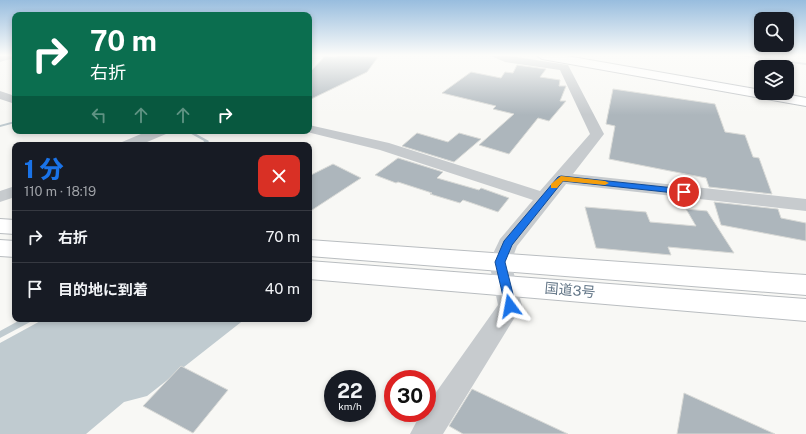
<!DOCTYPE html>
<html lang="ja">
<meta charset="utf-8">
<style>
body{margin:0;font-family:"Public Sans","Noto Sans JP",sans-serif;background:#20242c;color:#f1f3f6;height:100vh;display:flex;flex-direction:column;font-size:15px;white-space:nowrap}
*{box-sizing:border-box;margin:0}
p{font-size:13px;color:#9ea1a6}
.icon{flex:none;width:22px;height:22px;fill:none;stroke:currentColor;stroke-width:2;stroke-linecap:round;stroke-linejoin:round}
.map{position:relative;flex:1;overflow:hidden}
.drawer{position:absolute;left:12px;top:142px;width:300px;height:180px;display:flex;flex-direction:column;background:#171b24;border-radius:8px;box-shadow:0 2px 6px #0003}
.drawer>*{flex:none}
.hud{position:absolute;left:12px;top:12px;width:300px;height:122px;border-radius:8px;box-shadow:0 2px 6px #0003;background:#0b6e4f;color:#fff;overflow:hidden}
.fabs{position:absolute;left:754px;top:12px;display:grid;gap:8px}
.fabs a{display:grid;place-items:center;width:40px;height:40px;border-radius:8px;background:#171b24;box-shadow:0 2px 6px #0003;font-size:20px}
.speed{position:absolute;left:324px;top:370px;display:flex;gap:8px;font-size:20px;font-weight:700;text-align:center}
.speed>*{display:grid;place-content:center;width:52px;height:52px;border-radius:50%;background:#171b24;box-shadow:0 2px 6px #0003;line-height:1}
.speed small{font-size:10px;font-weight:400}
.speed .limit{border:6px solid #d22;background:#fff;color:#111}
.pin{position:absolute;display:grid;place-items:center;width:34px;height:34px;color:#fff;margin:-17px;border:2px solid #fff;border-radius:50%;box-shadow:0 1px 4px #0007}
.me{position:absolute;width:44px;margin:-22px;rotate:347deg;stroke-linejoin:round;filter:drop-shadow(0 0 3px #0008)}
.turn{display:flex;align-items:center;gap:14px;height:84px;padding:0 12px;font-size:18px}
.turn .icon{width:52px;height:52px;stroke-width:2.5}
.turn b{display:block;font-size:28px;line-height:34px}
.lanes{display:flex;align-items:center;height:38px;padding:0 12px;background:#0003;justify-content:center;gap:20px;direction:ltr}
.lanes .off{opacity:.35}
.round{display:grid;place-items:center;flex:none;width:42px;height:42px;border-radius:8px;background:#20242c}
.head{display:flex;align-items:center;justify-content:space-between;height:68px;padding:0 12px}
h1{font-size:24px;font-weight:800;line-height:30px;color:#1a73e8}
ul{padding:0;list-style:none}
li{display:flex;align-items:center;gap:12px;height:52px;padding:0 12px;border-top:1px solid #363941}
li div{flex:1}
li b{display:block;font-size:15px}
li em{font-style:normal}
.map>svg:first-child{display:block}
.water{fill:#c0cbd0}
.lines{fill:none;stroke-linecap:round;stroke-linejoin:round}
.stream{fill:#c0cbd0;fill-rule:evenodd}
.building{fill:#adb6bc;stroke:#d9dad7}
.primary-casing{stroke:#babec2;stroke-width:2}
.trunk-casing{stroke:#b9bdc0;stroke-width:2}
.minor{fill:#c7cbce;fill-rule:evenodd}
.primary{fill:#fff;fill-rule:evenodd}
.trunk{fill:#fff;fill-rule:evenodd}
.route{fill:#1a73e8;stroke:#114b97}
.slow{fill:#f59e0b}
.labels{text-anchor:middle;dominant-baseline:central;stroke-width:4;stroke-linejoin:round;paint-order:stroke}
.near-street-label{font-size:14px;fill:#647788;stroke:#fff}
</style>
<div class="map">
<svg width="806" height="434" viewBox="0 0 806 434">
<rect width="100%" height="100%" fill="#f8f8f5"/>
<path class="water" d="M44,319H245L147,396L124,402L86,434H0V343Z"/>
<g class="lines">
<path class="stream" d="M738,55H744L806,63V65L739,56Z
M15,121V123L0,127V125Z
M186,131H191L209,141L206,145H202L204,141Z
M22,319H33L32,321L0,338V331Z"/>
</g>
<path class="building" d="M338,55L378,57L367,72L309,100V73L325,56L336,57Z
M517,65L546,69L540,77L560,80L559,86H566L560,101H566L549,121L538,118L509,154L479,145L514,114L493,109L496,106L442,93L471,72L501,78L505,72L513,73Z
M613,89L715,104L725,132L745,135L753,157L759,158L772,194L709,187L706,178L609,159L615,126L606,124Z
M417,133L448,142L459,133L481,139L454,162L402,146Z
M398,158L443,172L437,178L479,190L481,188L509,198L498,212L463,200L460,203L430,194L432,193L398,182L396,183L375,175Z
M333,164L361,178L309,212V176Z
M714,202L778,209L781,218L806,223V241L721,225Z
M585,207L646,212L650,222L696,226L686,209L707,211L734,253L668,247L671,255L596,248Z
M181,366L228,390L193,433L143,406Z
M472,389L568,434H463L449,426Z
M684,393L775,434H677Z"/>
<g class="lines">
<defs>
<path id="primary" d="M536,55H561L761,90V93H780L806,98V106L542,59Z"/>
<path id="trunk" d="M0,219L15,220V234L0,233Z
M0,240L15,241V257L0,256Z
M309,240L806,275V295L309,256Z
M309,261L806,299V321L309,279Z"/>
</defs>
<use href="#primary" class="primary-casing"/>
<use href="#trunk" class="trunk-casing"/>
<path class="minor" d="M3,55H15V60L10,59L0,62V56Z
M489,55H503L568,65L604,134L573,174L806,199V211L566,184L517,246L511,262L522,306L518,312L443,434H410L421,413H427V405L498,305L489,262L500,239L533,200L380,150L303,131H309V125L389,143L540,191L590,134L560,70L505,62Z
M0,91L15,96V104L0,99Z
M148,131H168L166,134L140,145H119L122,142Z
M15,186V197L0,202V191Z"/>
<use href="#primary" class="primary"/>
<use href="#trunk" class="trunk"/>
</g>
<linearGradient id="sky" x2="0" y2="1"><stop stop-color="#98bdde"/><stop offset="0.48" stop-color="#fcfcfa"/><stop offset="1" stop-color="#fcfcfa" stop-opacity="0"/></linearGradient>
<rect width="806" height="115" fill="url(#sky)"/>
<path class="route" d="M561,176L684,189L688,192L684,194L563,181L512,245L505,262L516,306L514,309H506L495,262L504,241L558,177Z"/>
<path class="slow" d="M561,176L605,181L609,183L605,185L563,181L557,188H551V184Z"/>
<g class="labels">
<g class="near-street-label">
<text transform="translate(570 290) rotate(5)">国道3号</text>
</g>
</g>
</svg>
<div class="fabs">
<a><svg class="icon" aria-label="search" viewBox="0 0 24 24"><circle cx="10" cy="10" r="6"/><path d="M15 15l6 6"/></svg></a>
<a><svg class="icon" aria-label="layers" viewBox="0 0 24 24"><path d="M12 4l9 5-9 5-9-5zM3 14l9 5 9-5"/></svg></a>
</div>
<div class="speed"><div>22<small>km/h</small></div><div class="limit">30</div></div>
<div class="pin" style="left:684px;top:192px;background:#d93025"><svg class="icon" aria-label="arrive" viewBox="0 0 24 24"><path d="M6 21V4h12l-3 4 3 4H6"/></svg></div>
<svg class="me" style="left:510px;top:306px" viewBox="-20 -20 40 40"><path d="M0-17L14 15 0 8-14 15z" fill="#1a73e8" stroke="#fff" stroke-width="4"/></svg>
<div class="hud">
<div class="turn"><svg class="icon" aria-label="right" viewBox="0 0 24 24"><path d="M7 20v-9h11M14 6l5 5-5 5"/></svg><div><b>70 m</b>右折</div></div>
<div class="lanes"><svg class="icon off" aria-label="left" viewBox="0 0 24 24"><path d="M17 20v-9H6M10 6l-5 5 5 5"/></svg><svg class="icon off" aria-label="ahead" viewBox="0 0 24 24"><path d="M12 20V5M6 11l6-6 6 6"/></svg><svg class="icon off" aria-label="ahead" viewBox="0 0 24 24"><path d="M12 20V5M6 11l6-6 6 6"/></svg><svg class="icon" aria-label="right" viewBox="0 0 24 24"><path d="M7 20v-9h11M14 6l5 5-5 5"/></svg></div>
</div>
<section class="drawer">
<div class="head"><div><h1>1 分</h1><p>110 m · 18:19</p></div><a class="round" style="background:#d93025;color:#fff"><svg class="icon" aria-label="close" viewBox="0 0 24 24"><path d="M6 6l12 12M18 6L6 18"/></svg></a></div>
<ul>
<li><svg class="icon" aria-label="right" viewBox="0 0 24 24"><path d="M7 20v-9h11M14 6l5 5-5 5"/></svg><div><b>右折</b></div><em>70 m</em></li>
<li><svg class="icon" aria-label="arrive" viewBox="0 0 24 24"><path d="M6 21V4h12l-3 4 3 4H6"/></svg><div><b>目的地に到着</b></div><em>40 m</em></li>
</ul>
</section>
</div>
